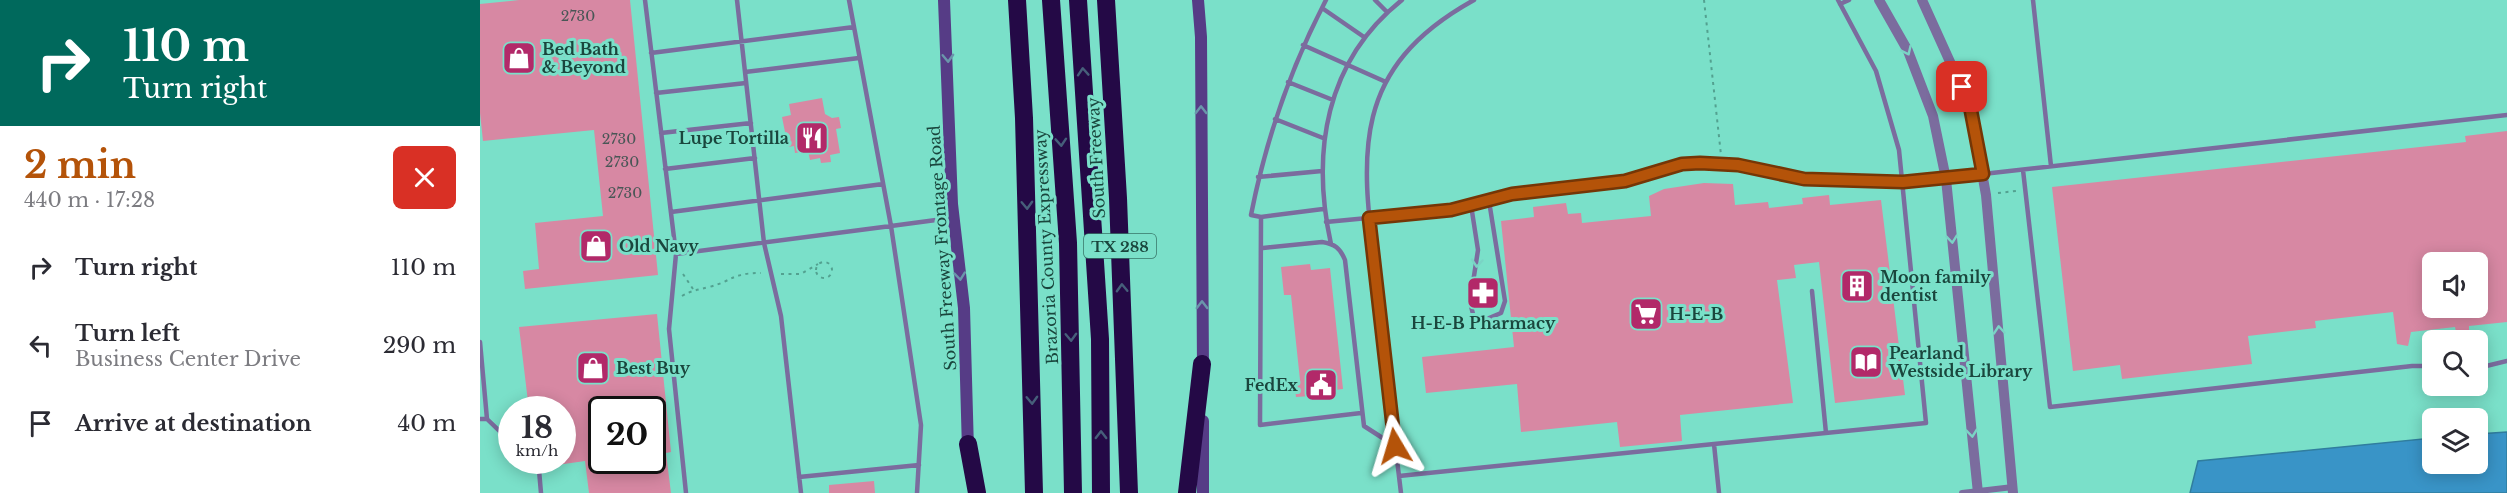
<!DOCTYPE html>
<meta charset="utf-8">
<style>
body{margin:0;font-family:"Libre Baskerville",serif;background:#f7f7f7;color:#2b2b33;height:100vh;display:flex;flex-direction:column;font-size:22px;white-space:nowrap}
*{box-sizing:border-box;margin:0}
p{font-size:20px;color:#7c7c81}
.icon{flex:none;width:33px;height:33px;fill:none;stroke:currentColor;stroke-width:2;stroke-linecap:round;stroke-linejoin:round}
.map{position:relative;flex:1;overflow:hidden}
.drawer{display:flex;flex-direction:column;background:#fff;width:480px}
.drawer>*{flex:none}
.banner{background:#00695c;color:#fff;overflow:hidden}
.tools{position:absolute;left:1942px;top:252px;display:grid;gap:12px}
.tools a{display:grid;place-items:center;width:66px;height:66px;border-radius:9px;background:#fff;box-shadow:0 3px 15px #0003;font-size:30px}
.speed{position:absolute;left:18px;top:396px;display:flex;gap:12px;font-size:30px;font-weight:700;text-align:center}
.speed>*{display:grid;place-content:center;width:78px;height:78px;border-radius:50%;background:#fff;box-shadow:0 3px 15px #0003;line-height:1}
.speed small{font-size:15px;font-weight:400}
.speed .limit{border:3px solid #111;border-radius:9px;background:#fff;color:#111}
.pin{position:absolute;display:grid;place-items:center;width:51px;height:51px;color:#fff;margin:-26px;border-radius:12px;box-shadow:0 3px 9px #0006}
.me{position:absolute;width:66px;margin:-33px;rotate:353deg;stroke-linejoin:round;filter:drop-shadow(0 0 4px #0008)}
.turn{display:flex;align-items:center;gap:21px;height:126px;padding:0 24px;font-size:27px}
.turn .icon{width:78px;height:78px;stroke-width:2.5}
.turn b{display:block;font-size:42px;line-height:51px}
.round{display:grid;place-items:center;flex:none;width:63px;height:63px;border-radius:9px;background:#f7f7f7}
.summary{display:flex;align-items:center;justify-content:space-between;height:102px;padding:0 24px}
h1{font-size:36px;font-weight:700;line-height:45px;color:#b45309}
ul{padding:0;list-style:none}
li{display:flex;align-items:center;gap:18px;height:78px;padding:0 24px}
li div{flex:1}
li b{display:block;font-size:22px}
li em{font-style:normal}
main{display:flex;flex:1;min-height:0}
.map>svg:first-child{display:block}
.water{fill:#3994c7;stroke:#307d9e;stroke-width:1.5}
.building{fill:#d788a3;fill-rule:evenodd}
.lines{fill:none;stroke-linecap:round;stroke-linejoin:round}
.path{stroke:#53a190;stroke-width:2;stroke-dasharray:3 4.5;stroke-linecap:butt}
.service{stroke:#7b6c9e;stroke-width:4.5}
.minor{stroke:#7b6c9e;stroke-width:6}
.tertiary{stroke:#7b6c9e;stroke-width:10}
.secondary{stroke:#563c86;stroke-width:12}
.motorway{stroke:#240946;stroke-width:18}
.oneway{stroke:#7ad4c5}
.oneway2{stroke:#6a96ab}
.oneway3{stroke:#465f7a}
.route-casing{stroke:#753606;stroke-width:15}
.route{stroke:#b45309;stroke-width:10}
.labels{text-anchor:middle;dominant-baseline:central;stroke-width:6;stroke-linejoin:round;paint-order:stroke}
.number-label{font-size:14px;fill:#495656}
.shield{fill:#7ae0c9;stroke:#377467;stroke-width:1.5}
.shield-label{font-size:15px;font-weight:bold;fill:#1a463d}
.poi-label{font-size:16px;font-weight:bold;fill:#1a463d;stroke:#7ae0c9;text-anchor:start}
.street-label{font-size:16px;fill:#1a463d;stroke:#7ae0c9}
</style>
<main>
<section class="drawer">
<div class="banner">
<div class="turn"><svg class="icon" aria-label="right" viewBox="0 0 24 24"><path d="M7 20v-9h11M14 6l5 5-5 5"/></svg><div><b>110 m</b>Turn right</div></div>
</div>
<div class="summary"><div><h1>2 min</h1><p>440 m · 17:28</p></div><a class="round" style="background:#d93025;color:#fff"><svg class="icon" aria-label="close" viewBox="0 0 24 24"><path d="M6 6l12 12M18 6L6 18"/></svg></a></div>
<ul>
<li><svg class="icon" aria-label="right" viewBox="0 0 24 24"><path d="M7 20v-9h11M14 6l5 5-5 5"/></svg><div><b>Turn right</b></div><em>110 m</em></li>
<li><svg class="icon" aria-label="left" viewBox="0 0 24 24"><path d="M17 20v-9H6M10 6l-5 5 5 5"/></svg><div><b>Turn left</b><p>Business Center Drive</p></div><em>290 m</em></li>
<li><svg class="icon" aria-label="arrive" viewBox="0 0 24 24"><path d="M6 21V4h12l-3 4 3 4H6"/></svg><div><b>Arrive at destination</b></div><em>40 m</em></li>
</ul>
</section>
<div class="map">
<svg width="2027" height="493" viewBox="0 0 2027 493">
<rect width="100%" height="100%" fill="#7ae0c9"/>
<path class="water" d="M2027,432V493H1710L1718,461L1953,438V464H1998V434Z"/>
<path class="building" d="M39,0H150L178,275L45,289L43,271L59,269L55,223L123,216L114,130L3,141L0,113V4Z
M342,98L345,114L352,118L359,117L361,128L356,129L360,153L350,155L351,162L341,163L340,158L330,160L328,151L315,153L314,146L308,147L302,117L311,115L309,104Z
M2027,131V322L1989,326V336H1977L1975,327L1931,332L1928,346L1917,344L1913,312L1835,321L1836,328L1768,336L1772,364L1642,379L1640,365L1593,371L1572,187L1986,142L1985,136ZM1953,262H1998V308H1953Z
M1224,183L1253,184L1255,205L1288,202L1289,208L1323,204L1322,198L1349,195L1350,205L1401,200L1425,395L1355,403L1339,262L1314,265L1316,278L1297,280L1313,403L1200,415L1202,441L1140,447L1137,422L1041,432L1037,384L946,393L942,357L1034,347L1021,221L1054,217L1053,207L1086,203L1088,214L1101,213L1102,223L1171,216L1169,196L1184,189Z
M830,264L831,270L850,268L863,389L830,393L831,396L816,397L814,380H820L811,295H804L801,267Z
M177,314L191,452L186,453L191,493H109L105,461L56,468L55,460H82V410H49L39,327ZM122,410H172V460H122Z
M394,481L395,493H349V485Z"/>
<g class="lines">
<path class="path" d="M1224,0L1241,155
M1518,193L1536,191
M336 270a8 8 0 1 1 16 0a8 8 0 1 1-16 0Z
M203,274L213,289
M301,274H321L338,264
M202,296C212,290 218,290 229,287C253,281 251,273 281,273"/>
<path class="service" d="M165,0L196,254L189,329L206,493
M257,0L284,243L301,316L321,493
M895,0L907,12
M1553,0L1571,166
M1360,4L1369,0
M842,8L884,37
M823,45L906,82
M171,53L374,27
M265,72L379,58
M808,82L853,100
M176,93L266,83
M795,119L843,138
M181,133L271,123
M185,169L275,158
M1543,170L1570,407L1932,366H1953
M1503,174L2027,115
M778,177L842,171
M991,205L998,250L990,302L994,318L1002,321L1021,313L1025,301L1009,201
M843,209L781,217L771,215C786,139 810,69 846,0
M191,212L403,184
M781,217L780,425L881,413
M846,222L971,210L1032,194L1145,181L1202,164L1220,163L1258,165L1324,179L1423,181L1466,179
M851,244C831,153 845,61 922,0
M783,248L842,242C855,244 860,248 865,260L884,426L915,446
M196,254L411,226L369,0
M1332,291L1346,433
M0,342L7,419H0
M1998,368L2027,361
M7,419L32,443
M49,460L59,470L61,493
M919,476L1234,444
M319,477L439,465
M437,493L441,425L411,226L471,218
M921,493C913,427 905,360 898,294C883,165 862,73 994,0
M1239,493L1234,444L1446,423L1419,150L1396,71L1358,0"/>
<path class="minor" d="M1482,493L1533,487"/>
<path class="tertiary" d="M1399,0L1428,51L1453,116L1466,179L1498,493
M1442,0L1490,106L1506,195L1533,493
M1466,179L1503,174"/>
<path class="secondary" d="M464,0L472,204L484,308L488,450
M718,0L721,37L723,371
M723,421V493"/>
<path class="motorway" d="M537,0L544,118L554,493
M571,0L588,243L593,493
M598,0L620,339L621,493
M626,0L638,198L649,493
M488,444L497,493
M707,493L722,364"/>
</g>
<defs><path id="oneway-chevron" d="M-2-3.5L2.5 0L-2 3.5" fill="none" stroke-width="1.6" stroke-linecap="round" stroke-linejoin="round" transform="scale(1.5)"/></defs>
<g class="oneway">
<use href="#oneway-chevron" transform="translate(1427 51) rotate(65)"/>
<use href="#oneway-chevron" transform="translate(1472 239) rotate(84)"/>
<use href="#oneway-chevron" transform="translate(997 263) rotate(95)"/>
<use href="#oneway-chevron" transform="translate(1519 330) rotate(-95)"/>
<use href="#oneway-chevron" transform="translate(1492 433) rotate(84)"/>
</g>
<g class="oneway2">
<use href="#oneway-chevron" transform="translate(468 58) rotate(88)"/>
<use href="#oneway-chevron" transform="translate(721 110) rotate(-90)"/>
<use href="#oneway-chevron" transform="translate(480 276) rotate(84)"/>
<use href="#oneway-chevron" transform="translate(722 305) rotate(-90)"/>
</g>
<g class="oneway3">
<use href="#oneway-chevron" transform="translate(603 72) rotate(-94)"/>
<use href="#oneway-chevron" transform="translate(581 142) rotate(86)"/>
<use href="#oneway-chevron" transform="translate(547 205) rotate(88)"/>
<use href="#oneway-chevron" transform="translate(642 288) rotate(-92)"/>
<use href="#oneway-chevron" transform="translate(591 337) rotate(88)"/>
<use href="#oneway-chevron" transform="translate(552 400) rotate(88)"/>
<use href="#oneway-chevron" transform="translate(621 435) rotate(-90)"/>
</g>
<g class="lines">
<defs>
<path id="route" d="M915,446L889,218L971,210L1032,194L1145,181L1202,164L1220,163L1258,165L1324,179L1423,182L1503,174L1490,106L1482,87"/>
</defs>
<use href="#route" class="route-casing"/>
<use href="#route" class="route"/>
</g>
<defs>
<symbol id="shop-square" viewBox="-11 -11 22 22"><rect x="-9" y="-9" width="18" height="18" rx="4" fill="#b22969" stroke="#7ae0c9"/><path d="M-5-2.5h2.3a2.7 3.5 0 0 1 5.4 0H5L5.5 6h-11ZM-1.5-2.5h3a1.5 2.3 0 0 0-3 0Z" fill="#fff"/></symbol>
<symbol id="restaurant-square" viewBox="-11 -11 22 22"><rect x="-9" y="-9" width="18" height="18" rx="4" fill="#b22969" stroke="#7ae0c9"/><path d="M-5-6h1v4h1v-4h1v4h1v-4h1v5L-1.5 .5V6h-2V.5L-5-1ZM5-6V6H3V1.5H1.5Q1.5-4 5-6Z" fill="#fff"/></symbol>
<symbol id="building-square" viewBox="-11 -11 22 22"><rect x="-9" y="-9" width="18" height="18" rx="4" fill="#b22969" stroke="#7ae0c9"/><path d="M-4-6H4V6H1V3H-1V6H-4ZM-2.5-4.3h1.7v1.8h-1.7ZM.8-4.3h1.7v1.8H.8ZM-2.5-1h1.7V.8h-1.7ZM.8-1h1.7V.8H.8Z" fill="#fff"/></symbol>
<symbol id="pharmacy-square" viewBox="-11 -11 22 22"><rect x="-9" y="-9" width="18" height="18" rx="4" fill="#b22969" stroke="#7ae0c9"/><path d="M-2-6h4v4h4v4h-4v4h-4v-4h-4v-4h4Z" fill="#fff"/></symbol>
<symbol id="supermarket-square" viewBox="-11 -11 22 22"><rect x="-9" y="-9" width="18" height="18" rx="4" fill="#b22969" stroke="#7ae0c9"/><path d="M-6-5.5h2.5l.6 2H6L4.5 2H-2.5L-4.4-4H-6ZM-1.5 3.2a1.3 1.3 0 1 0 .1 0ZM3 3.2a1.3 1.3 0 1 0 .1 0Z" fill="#fff"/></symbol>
<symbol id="library-square" viewBox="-11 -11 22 22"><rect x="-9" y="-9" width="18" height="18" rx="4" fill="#b22969" stroke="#7ae0c9"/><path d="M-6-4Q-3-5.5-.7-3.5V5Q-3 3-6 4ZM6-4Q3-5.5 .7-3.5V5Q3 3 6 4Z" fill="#fff"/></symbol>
<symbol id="civic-square" viewBox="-11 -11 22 22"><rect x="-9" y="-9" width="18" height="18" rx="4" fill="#b22969" stroke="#7ae0c9"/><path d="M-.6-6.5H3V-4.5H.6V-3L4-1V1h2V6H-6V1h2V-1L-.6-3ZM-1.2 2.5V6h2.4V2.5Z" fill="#fff"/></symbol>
</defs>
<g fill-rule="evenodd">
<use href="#shop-square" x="20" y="39" width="38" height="38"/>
<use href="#restaurant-square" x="313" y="119" width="38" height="38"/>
<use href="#shop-square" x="97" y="227" width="38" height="38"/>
<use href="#building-square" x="1358" y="267" width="38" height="38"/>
<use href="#pharmacy-square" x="984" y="274" width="38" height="38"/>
<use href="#supermarket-square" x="1147" y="295" width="38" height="38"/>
<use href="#library-square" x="1367" y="343" width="38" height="38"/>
<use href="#shop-square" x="94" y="349" width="38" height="38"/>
<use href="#civic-square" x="822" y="366" width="38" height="38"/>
</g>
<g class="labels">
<g class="number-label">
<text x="98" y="16">2730</text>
<text x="139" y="139">2730</text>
<text x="142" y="162">2730</text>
<text x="145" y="193">2730</text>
</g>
<rect class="shield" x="604" y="234" width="72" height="24" rx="4.5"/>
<g class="shield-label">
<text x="640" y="246">TX 288</text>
</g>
<g class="poi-label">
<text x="62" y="49">Bed Bath<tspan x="62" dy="18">&amp; Beyond</tspan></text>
<text x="309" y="138" text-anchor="end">Lupe Tortilla</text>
<text x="139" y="246">Old Navy</text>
<text x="1400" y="277">Moon family<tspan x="1400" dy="18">dentist</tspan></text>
<text x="1189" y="314">H-E-B</text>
<text x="1003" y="323" text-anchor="middle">H-E-B Pharmacy</text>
<text x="1409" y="353">Pearland<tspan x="1409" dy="18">Westside Library</tspan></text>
<text x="136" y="368">Best Buy</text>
<text x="818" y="385" text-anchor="end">FedEx</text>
</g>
<g class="street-label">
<text transform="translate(616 158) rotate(-93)">South Freeway</text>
<text transform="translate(566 247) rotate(-93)">Brazoria County Expressway</text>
<text transform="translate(462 248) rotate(-94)">South Freeway Frontage Road</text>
</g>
</g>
</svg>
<div class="tools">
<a><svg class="icon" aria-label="sound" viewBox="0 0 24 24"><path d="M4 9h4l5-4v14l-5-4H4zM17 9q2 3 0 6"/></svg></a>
<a><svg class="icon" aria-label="search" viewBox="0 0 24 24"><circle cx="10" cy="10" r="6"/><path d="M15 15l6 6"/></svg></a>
<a><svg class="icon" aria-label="layers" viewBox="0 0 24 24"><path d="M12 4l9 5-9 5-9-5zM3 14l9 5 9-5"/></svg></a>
</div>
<div class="speed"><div>18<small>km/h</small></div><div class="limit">20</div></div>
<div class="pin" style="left:1482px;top:87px;background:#d93025"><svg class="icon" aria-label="arrive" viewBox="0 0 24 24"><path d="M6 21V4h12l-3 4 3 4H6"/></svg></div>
<svg class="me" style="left:915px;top:446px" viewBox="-20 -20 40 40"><path d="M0-17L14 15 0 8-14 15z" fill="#b45309" stroke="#fff" stroke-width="4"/></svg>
</div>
</main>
